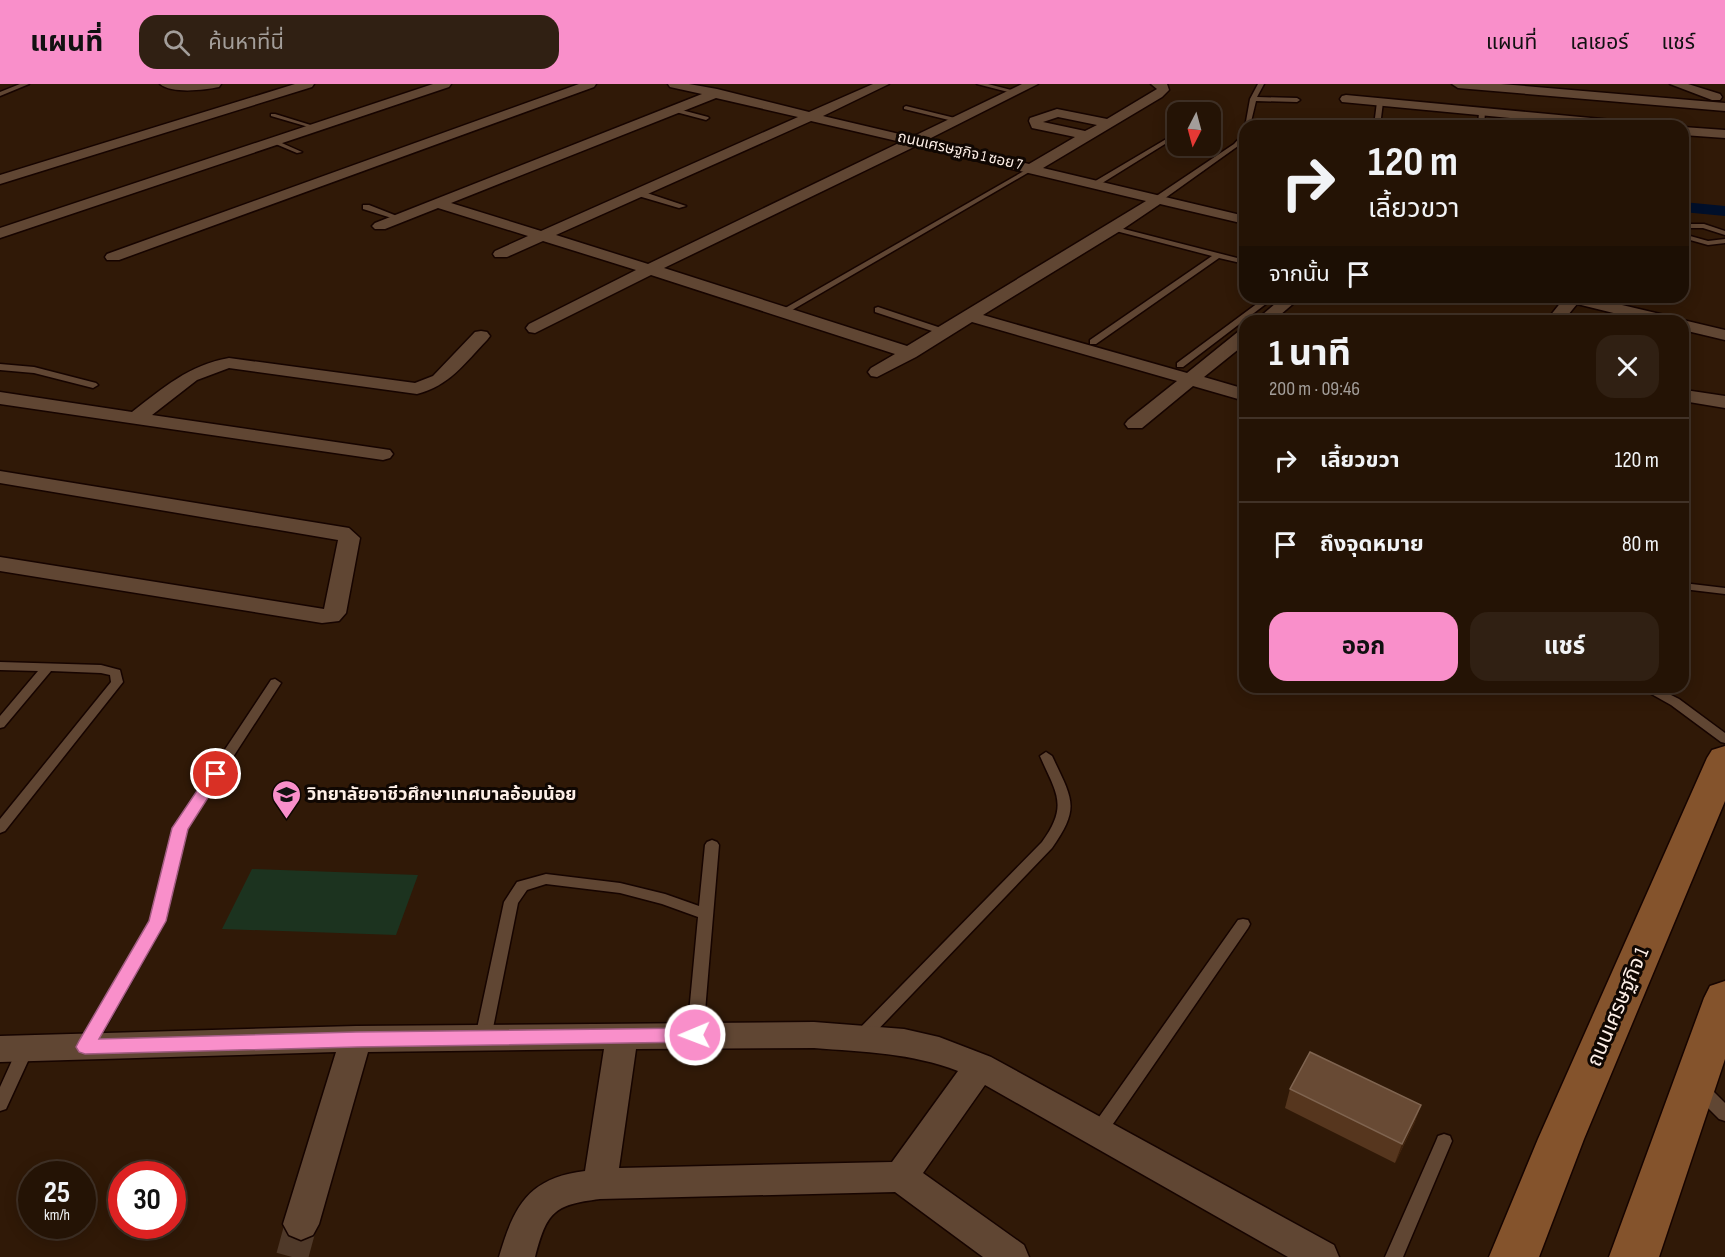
<!DOCTYPE html>
<html lang="th">
<meta charset="utf-8">
<style>
body{margin:0;font-family:"Sofia Sans Condensed","Noto Sans Thai",sans-serif;background:#302013;color:#f1f3f6;height:100vh;display:flex;flex-direction:column;font-size:22px;white-space:nowrap}
*{box-sizing:border-box;margin:0}
p{font-size:20px;color:#a39e9a}
.icon{flex:none;width:33px;height:33px;fill:none;stroke:currentColor;stroke-width:2;stroke-linecap:round;stroke-linejoin:round}
.map{position:relative;flex:1;overflow:hidden}
.drawer{position:absolute;left:1239px;top:231px;width:450px;height:378px;display:flex;flex-direction:column;background:#241305;border-radius:18px;box-shadow:0 3px 15px #0003,0 0 0 2px #413227}
.drawer>*{flex:none}
.hud{position:absolute;left:1239px;top:36px;width:450px;height:183px;border-radius:18px;box-shadow:0 3px 15px #0003,0 0 0 2px #413227;background:#241305;color:#f1f3f6;overflow:hidden}
.needle{width:39px;rotate:186deg}
.fabs{position:absolute;left:1167px;top:18px;display:grid;gap:12px}
.fabs a{display:grid;place-items:center;width:54px;height:54px;border-radius:12px;background:#241305;box-shadow:0 3px 15px #0003,0 0 0 2px #413227;font-size:30px}
.speed{position:absolute;left:18px;top:1077px;display:flex;gap:12px;font-size:30px;font-weight:700;text-align:center}
.speed>*{display:grid;place-content:center;width:78px;height:78px;border-radius:50%;background:#241305;box-shadow:0 3px 15px #0003,0 0 0 2px #413227;line-height:1}
.speed small{font-size:15px;font-weight:400}
.speed .limit{border:9px solid #d22;background:#fff;color:#111}
.pin{position:absolute;display:grid;place-items:center;width:51px;height:51px;color:#fff;margin:-26px;border:3px solid #fff;border-radius:50%;box-shadow:0 2px 6px #0007}
.me{position:absolute;width:66px;margin:-33px;rotate:269deg;stroke-linejoin:round;filter:drop-shadow(0 0 4px #0008)}
.turn{display:flex;align-items:center;gap:21px;height:126px;padding:0 30px;font-size:27px}
.turn .icon{width:78px;height:78px;stroke-width:2.5}
.turn b{display:block;font-size:42px;line-height:51px}
.then{display:flex;align-items:center;height:57px;padding:0 30px;background:#0003;gap:12px;font-size:22px}
.round{display:grid;place-items:center;flex:none;width:63px;height:63px;border-radius:18px;background:#302013}
.head{display:flex;align-items:center;justify-content:space-between;height:102px;padding:0 30px}
h1{font-size:36px;font-weight:700;line-height:45px}
.action{display:flex;gap:12px;margin-top:auto;padding:12px 30px}
.action a{flex:1;height:69px;border-radius:18px;background:#f98fca;color:#111;font-size:24px;font-weight:700;line-height:69px;text-align:center}
.action a+a{background:#302013;color:#f1f3f6}
ul{padding:0;list-style:none}
li{display:flex;align-items:center;gap:18px;height:84px;padding:0 30px;border-top:2px solid #413227}
li div{flex:1}
li b{display:block;font-size:22px}
li em{font-style:normal}
header{display:flex;align-items:center;gap:36px;box-sizing:border-box;height:84px;padding:0 30px;background:#f98fca;color:#111}
header strong{font-size:28px}
nav{display:flex;gap:33px;margin-inline-start:auto;font-size:21px}
.search{width:420px;height:54px;background:#302013;display:flex;align-items:center;gap:15px;box-sizing:border-box;padding:0 21px;border-radius:18px;color:#a39e9a;font-size:22px}
.map>svg:first-child{display:block}
.green{fill:#1c331f}
.lines{fill:none;stroke-linecap:round;stroke-linejoin:round}
.canal{fill:#000f2a;fill-rule:evenodd}
.street-tunnel{stroke:#4f3929;stroke-width:32;stroke-dasharray:32 16;stroke-linecap:butt}
.lane-casing{stroke:#160400;stroke-width:3}
.street-casing{stroke:#160400;stroke-width:3}
.secondary-casing{stroke:#160400;stroke-width:3}
.lane{fill:#604633;fill-rule:evenodd}
.street{fill:#604633;fill-rule:evenodd}
.secondary{fill:#84532c;fill-rule:evenodd}
.wall{fill:#56361e}
.shaded-wall{fill:#3f220c}
.building{fill:#684a34;stroke:#7f6450;stroke-width:1.5}
.route{fill:#f98fca;stroke:#a25d83;stroke-width:1.5}
.labels{text-anchor:middle;dominant-baseline:central;stroke-width:6;stroke-linejoin:round;paint-order:stroke}
.far-street-label{font-size:15px;fill:#fdefe7;stroke:#100702}
.poi-label{font-size:18px;font-weight:bold;fill:#fdefe7;stroke:#100702;text-anchor:start}
.near-street-label{font-size:21px;fill:#fdefe7;stroke:#100702}
</style>
<header>
<strong>แผนที่</strong>
<div class="search"><svg class="icon" aria-label="search" viewBox="0 0 24 24"><circle cx="10" cy="10" r="6"/><path d="M15 15l6 6"/></svg>ค้นหาที่นี่</div>
<nav><a>แผนที่</a><a>เลเยอร์</a><a>แชร์</a></nav>
</header>
<div class="map">
<svg width="1725" height="1173" viewBox="0 0 1725 1173">
<rect width="100%" height="100%" fill="#301907"/>
<path class="green" d="M252,785L418,791L396,851L222,845Z"/>
<g class="lines">
<path class="canal" d="M1683,118L1725,122V132L1683,128Z"/>
<path class="street-tunnel" d="M292,1173L301,1140"/>
<defs>
<path id="lane" d="M20,0H29L0,12V8Z
M977,0H988L1019,8L1016,10Z
M1258,0H1264L1257,13L1297,14L1300,16L1297,18L1256,17L1250,42L1245,43L1250,15Z
M1380,16L1383,18L1380,42H1374L1377,18Z
M906,22L959,35L960,36L957,38L904,25V23Z
M674,24L708,33L709,34L706,36L672,27V25Z
M1482,26L1485,28L1484,42H1478L1479,28Z
M271,30H275L317,43L312,44L271,32Z
M1245,48V54L1238,62L1161,117H1155V113L1234,60Z
M1168,54L1173,55L1099,101L1092,99Z
M271,56H275L302,68L297,69L271,58Z
M1031,83L1036,84L787,229L780,227Z
M635,107H641L686,122L679,124L635,111Z
M363,121H369L402,134L398,136L363,125Z
M1683,140H1704L1725,147V151L1703,144H1683Z
M1112,142L1245,176V180L1219,174L1096,260H1090V256L1212,172L1112,146Z
M1683,150L1708,157L1725,155V159L1708,161L1683,154Z
M1266,213H1275L1183,283H1177V279Z
M878,223L947,246L948,248L941,250L875,228V224Z
M0,280L34,283L96,299L98,301L93,304L34,289L0,286Z
M1683,499L1725,504V510L1683,505Z
M0,578L101,581L120,586L123,598L5,747L0,749V735L111,598L110,591L101,589L51,587L4,643L0,644V632L38,587L0,586Z
M275,595L281,599L187,744L165,837L92,967L86,968L80,967L78,962L80,957L151,837L173,744L271,596Z
M1639,603H1655L1679,615L1725,649V659L1721,658L1671,621Z
M1046,668L1052,672C1072,715 1081,723 1052,764L867,957L861,959L855,957L853,953L855,949L1042,758C1069,721 1056,709 1040,672Z
M712,756L717,758L719,761L703,951L701,955L695,957L689,955L687,951L698,833L662,820L620,809L546,800L527,806L518,819L491,954L489,958L483,960L477,958L475,954L504,818L517,798L546,790L620,799L665,810L699,822L705,761L707,758Z
M1243,835L1248,836L1250,840L1248,844L1104,1053L1098,1055L1092,1053L1090,1048L1092,1043L1238,836Z
M26,958L32,959L34,964L6,1025L0,1027V1003L20,959Z
M1701,999L1707,1001L1725,1019V1037L1719,1035L1695,1011L1693,1006L1695,1001Z
M1444,1050L1450,1052L1452,1057L1403,1173H1385L1436,1057L1438,1052Z"/>
<path id="street" d="M160,0H221L219,3C205,6 172,10 160,0Z
M295,0H314L312,3L0,100V91Z
M433,0H451L449,3L0,154V144Z
M579,0H596L594,3L119,176H107L105,173L107,170Z
M668,0H689L717,5L809,28L873,0H889L823,32L912,53L1022,0H1038L927,56L1029,80L1075,53L1032,44L1029,37L1030,34L1057,25L1107,35L1157,5L1151,0H1167L1169,6L1162,13L1043,84L1245,132V140L1160,120L1120,147L983,231L1187,289L1239,247L1245,246V260L1204,293L1245,305V317L1193,302L1142,344H1128L1125,340L1128,336L1177,297L972,238L916,273L877,293L871,292L868,288L871,284L895,270L651,191L535,249L529,248L526,244L529,240L636,186L543,157L507,173H495L493,170L495,167L528,152L438,124L385,145H375L372,142L375,139L702,10L670,3ZM716,14L798,33L541,147L451,119ZM1058,33L1097,41L1085,47L1043,38ZM811,37L901,58L648,180L556,151ZM916,62L1146,117L907,262L664,184Z
M1452,0H1501L1725,19V27L1458,4Z
M1670,0H1688L1720,10L1722,13L1720,16H1712Z
M1346,11L1634,38L1640,42H1593L1342,18L1340,15L1342,12Z
M1683,43L1725,46V54L1683,51Z
M1283,213H1301L1273,237H1255Z
M1559,213H1588L1673,233L1675,237H1646L1577,220L1563,237H1546L1562,217Z
M1683,236L1725,246V256L1683,246V237H1679Z
M481,247L487,248L490,252L487,256C465,279 449,302 417,310L229,284L197,296L152,331L390,366L393,370L390,374L383,376L0,320V308L132,328C163,304 189,281 229,274L415,299L433,292L475,248Z
M1685,306L1725,312V324L1683,317V307Z
M0,387L349,444L360,454L346,529L339,537L322,539L0,487V473L324,525L338,456L0,399Z
M814,938L904,945L939,953L991,973L1334,1161L1339,1173H1288L985,1001L923,1089L1024,1161L1029,1173H983L895,1108L600,1115C553,1121 547,1128 535,1173H499C514,1122 528,1094 585,1087L604,965L368,968L319,1140L313,1151L301,1156L289,1151L283,1140L336,968L0,978V952L356,942ZM814,964C864,968 912,969 958,987L892,1078L619,1084L636,965Z"/>
<path id="secondary" d="M1725,662V717L1584,1055L1539,1173H1489L1538,1055L1707,674L1712,666Z
M1725,897V975L1659,1173H1609L1704,914L1710,902Z"/>
</defs>
<use href="#lane" class="lane-casing"/>
<use href="#street" class="street-casing"/>
<use href="#secondary" class="secondary-casing"/>
<use href="#lane" class="lane"/>
<use href="#street" class="street"/>
<use href="#secondary" class="secondary"/>
</g>
<path class="wall" d="M1290,1005L1421,1021L1414,1040L1395,1079L1285,1024Z"/>
<path class="shaded-wall" d="M1421,1021L1414,1040L1395,1079L1402,1060Z"/>
<path class="building" d="M1310,968L1421,1021L1402,1060L1290,1005Z"/>
<path class="route" d="M216,685L223,690L188,745L166,837L99,955L356,948L695,944L702,946L704,951L702,956L695,958L356,963L85,970L79,968L76,963L79,957L149,837L172,744L211,686Z"/>
<defs>
<symbol id="university-pin" viewBox="-11 -11 22 30"><path d="M0 17L-7.5 6A9.5 9.5 0 1 1 7.5 6Z" fill="#f98fca" stroke="#100702"/><path d="M0-5L7-2L0 1L-7-2ZM-4 1L0 2.5L4 1V4Q0 6-4 4Z" fill="#111"/></symbol>
</defs>
<g fill-rule="evenodd">
<use href="#university-pin" x="270" y="694" width="33" height="45"/>
</g>
<g class="labels">
<g class="far-street-label">
<text transform="translate(960 67) rotate(13)">ถนนเศรษฐกิจ 1 ซอย 7</text>
</g>
<g class="poi-label">
<text x="307" y="710">วิทยาลัยอาชีวศึกษาเทศบาลอ้อมน้อย</text>
</g>
<g class="near-street-label">
<text transform="translate(1618 923) rotate(-67)">ถนนเศรษฐกิจ 1</text>
</g>
</g>
</svg>
<div class="fabs">
<a><svg class="needle" viewBox="-14 -14 28 28"><path d="M0-13l5 13h-10z" fill="#e53935"/><path d="M0 13l5-13h-10z" fill="#a39e9a"/></svg></a>
</div>
<div class="speed"><div>25<small>km/h</small></div><div class="limit">30</div></div>
<div class="pin" style="left:216px;top:690px;background:#d93025"><svg class="icon" aria-label="arrive" viewBox="0 0 24 24"><path d="M6 21V4h12l-3 4 3 4H6"/></svg></div>
<svg class="me" style="left:695px;top:951px" viewBox="-20 -20 40 40"><circle r="17" fill="#f98fca" stroke="#fff" stroke-width="3"/><path d="M0-11L8 9 0 5-8 9z" fill="#fff"/></svg>
<div class="hud">
<div class="turn"><svg class="icon" aria-label="right" viewBox="0 0 24 24"><path d="M7 20v-9h11M14 6l5 5-5 5"/></svg><div><b>120 m</b>เลี้ยวขวา</div></div>
<div class="then">จากนั้น<svg class="icon" aria-label="arrive" viewBox="0 0 24 24"><path d="M6 21V4h12l-3 4 3 4H6"/></svg></div>
</div>
<section class="drawer">
<div class="head"><div><h1>1 นาที</h1><p>200 m · 09:46</p></div><a class="round"><svg class="icon" aria-label="close" viewBox="0 0 24 24"><path d="M6 6l12 12M18 6L6 18"/></svg></a></div>
<ul>
<li><svg class="icon" aria-label="right" viewBox="0 0 24 24"><path d="M7 20v-9h11M14 6l5 5-5 5"/></svg><div><b>เลี้ยวขวา</b></div><em>120 m</em></li>
<li><svg class="icon" aria-label="arrive" viewBox="0 0 24 24"><path d="M6 21V4h12l-3 4 3 4H6"/></svg><div><b>ถึงจุดหมาย</b></div><em>80 m</em></li>
</ul>
<div class="action"><a>ออก</a><a>แชร์</a></div>
</section>
</div>
